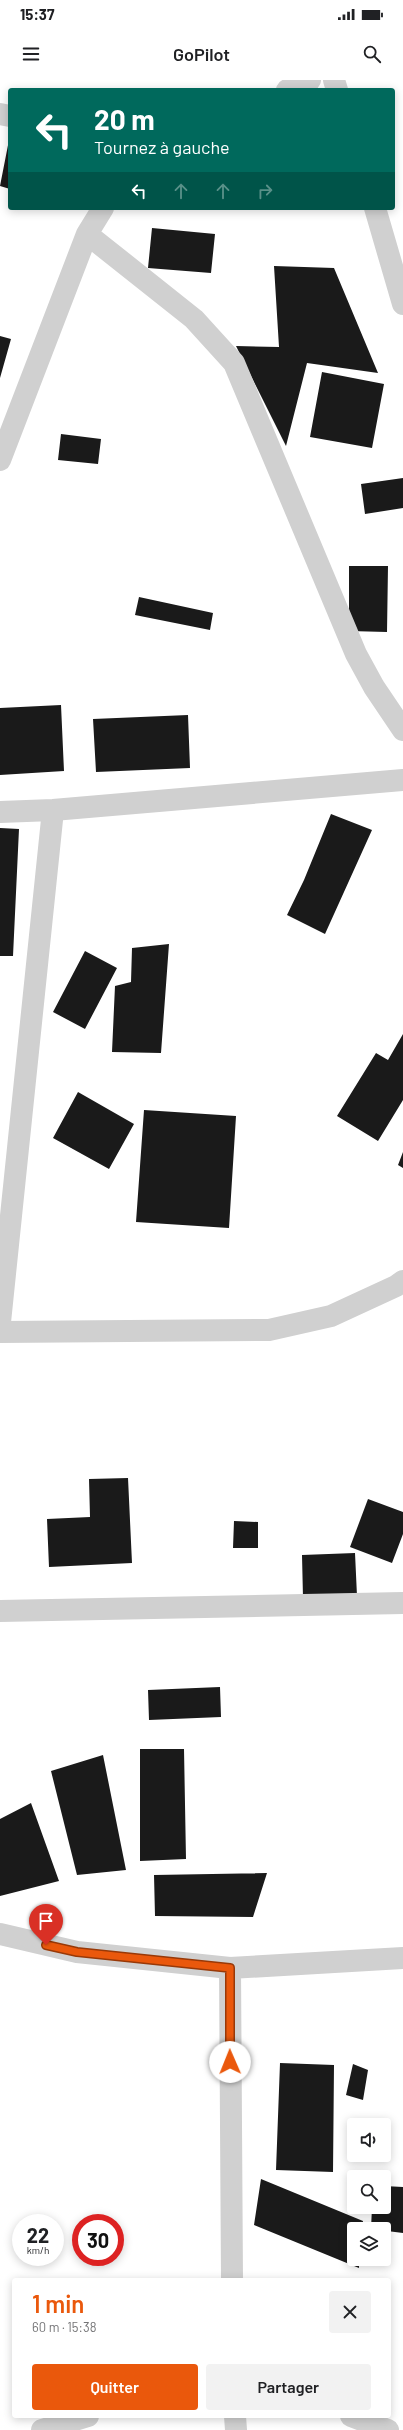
<!DOCTYPE html>
<html lang="fr">
<meta charset="utf-8">
<style>
body{margin:0;font-family:Barlow,sans-serif;background:#f2f2f2;color:#202124;height:100vh;display:flex;flex-direction:column;font-size:15px;white-space:nowrap}
*{box-sizing:border-box;margin:0}
p{font-size:13px;color:#757577}
.icon{flex:none;width:22px;height:22px;fill:none;stroke:currentColor;stroke-width:2;stroke-linecap:round;stroke-linejoin:round}
.map{position:relative;flex:1;overflow:hidden}
.drawer{position:absolute;left:12px;top:2198px;width:379px;height:140px;display:flex;flex-direction:column;background:#fff;border-radius:4px;box-shadow:0 2px 10px #0003}
.drawer>*{flex:none}
.guide{position:absolute;left:8px;top:8px;width:387px;height:122px;border-radius:4px;box-shadow:0 2px 10px #0003;background:#00695c;color:#fff;overflow:hidden}
.controls{position:absolute;left:347px;top:2038px;display:grid;gap:8px}
.controls a{display:grid;place-items:center;width:44px;height:44px;border-radius:4px;background:#fff;box-shadow:0 2px 10px #0003;font-size:20px}
.speed{position:absolute;left:12px;top:2134px;display:flex;gap:8px;font-size:20px;font-weight:700;text-align:center}
.speed>*{display:grid;place-content:center;width:52px;height:52px;border-radius:50%;background:#fff;box-shadow:0 2px 10px #0003;line-height:1}
.speed small{font-size:10px;font-weight:400}
.speed .limit{border:6px solid #d22;background:#fff;color:#111}
.pin{position:absolute;display:grid;place-items:center;width:34px;height:34px;color:#fff;margin:-41px -17px;border-radius:50% 50% 50% 0;rotate:-45deg;box-shadow:0 0 4px #0007}
.pin .icon{rotate:45deg}
.me{position:absolute;width:44px;margin:-22px;rotate:359deg;stroke-linejoin:round;filter:drop-shadow(0 0 3px #0008)}
.turn{display:flex;align-items:center;gap:14px;height:84px;padding:0 20px;font-size:18px}
.turn .icon{width:52px;height:52px;stroke-width:2.5}
.turn b{display:block;font-size:28px;line-height:34px}
.lanes{display:flex;align-items:center;height:38px;padding:0 20px;background:#0003;justify-content:center;gap:20px;direction:ltr}
.lanes .off{opacity:.35}
.round{display:grid;place-items:center;flex:none;width:42px;height:42px;border-radius:4px;background:#f2f2f2}
.head{display:flex;align-items:center;justify-content:space-between;height:68px;padding:0 20px}
h1{font-size:24px;font-weight:600;line-height:30px;color:#ea580c}
.action{display:flex;gap:8px;margin-top:auto;padding:8px 20px}
.action a{flex:1;height:46px;border-radius:4px;background:#ea580c;color:#fff;font-size:16px;font-weight:600;line-height:46px;text-align:center}
.action a+a{background:#f2f2f2;color:#202124}
.status{display:flex;justify-content:space-between;align-items:center;height:28px;padding:0 20px;background:#fff;direction:ltr}
.status svg{height:11px;fill:currentColor}
header{display:flex;justify-content:space-between;align-items:center;height:52px;padding:0 20px;background:#fff;font-size:18px;font-weight:600}
.map>svg:first-child{display:block}
.building{fill:#1a1a1a}
.lines{fill:none;stroke-linecap:round;stroke-linejoin:round}
.minor{stroke:#d0d0d0;stroke-width:22}
.route-casing{stroke:#983908;stroke-width:10}
.route{stroke:#ea580c;stroke-width:7}
</style>
<div class="status"><b>15:37</b><svg viewBox="0 0 49 12"><path d="M0 12V9h3v3zM5 12V6h3v6zM10 12V3h3v9zM15 12V0h3v12zM26 1h20v11H26zM47 4h2v5h-2z"/></svg></div>
<header><svg class="icon" aria-label="menu" viewBox="0 0 24 24"><path d="M4 6h16M4 12h16M4 18h16"/></svg>GoPilot<svg class="icon" aria-label="search" viewBox="0 0 24 24"><circle cx="10" cy="10" r="6"/><path d="M15 15l6 6"/></svg></header>
<div class="map">
<svg width="403" height="2350" viewBox="0 0 403 2350">
<rect width="100%" height="100%" fill="#fff"/>
<path class="building" d="M9,60H10V109L0,106Z
M152,148L215,154L211,193L148,188Z
M274,186L334,188L378,293L307,283L286,366L236,266L279,267Z
M0,256L11,259L0,298Z
M322,292L384,304L372,368L310,357Z
M61,354L101,359L98,384L58,380Z
M403,398V428L365,434L361,404Z
M349,486H388L387,552L349,551Z
M139,517L213,533L210,550L135,535Z
M61,625L64,691L0,695V628Z
M188,635L190,688L96,692L93,639Z
M331,734L372,750L325,854L287,835L304,800Z
M0,748L19,749L13,876H0Z
M169,864L161,973L112,972L115,906L131,902L132,868Z
M85,871L117,888L85,949L53,932Z
M403,954V1020L378,1061L337,1036L376,973L388,980Z
M78,1012L134,1044L109,1089L53,1058Z
M144,1030L236,1036L229,1148L136,1142Z
M403,1072V1088L398,1085Z
M128,1398L132,1483L49,1487L47,1439L90,1437L89,1399Z
M368,1419L403,1432V1454L392,1483L350,1467Z
M234,1441L258,1442V1468H233Z
M355,1473L357,1516L303,1518L302,1475Z
M220,1607L221,1637L149,1640L148,1610Z
M140,1669H184L186,1779L140,1781Z
M103,1675L126,1790L77,1795L51,1691Z
M31,1723L59,1801L0,1816V1739Z
M267,1793L253,1837L155,1836L154,1795Z
M280,1983L334,1985L333,2092L276,2090Z
M353,1984L368,1990L363,2020L346,2015Z
M261,2099L363,2141L362,2149H354V2179H359V2188L254,2145Z
M384,2106L403,2107V2153L371,2149L372,2127H384Z"/>
<g class="lines">
<path class="minor" d="M334,0L337,10
M287,10L310,0
M0,34L10,36
M375,128L403,224
M87,154L194,239L234,283L356,574L374,607L403,650
M0,380L87,154L103,128
M0,732L53,730L403,700
M0,1242L53,730
M0,1252L269,1250L331,1236L396,1206L403,1201
M0,1531L403,1523
M0,1854L77,1872L230,1888L403,1878
M230,1888L232,2200
M235,2336L236,2350
M351,2336L388,2350
M42,2350L88,2336"/>
</g>
<g class="lines">
<defs>
<path id="route" d="M46,1865L77,1872L230,1888V1982"/>
</defs>
<use href="#route" class="route-casing"/>
<use href="#route" class="route"/>
</g>
</svg>
<div class="controls">
<a><svg class="icon" aria-label="sound" viewBox="0 0 24 24"><path d="M4 9h4l5-4v14l-5-4H4zM17 9q2 3 0 6"/></svg></a>
<a><svg class="icon" aria-label="search" viewBox="0 0 24 24"><circle cx="10" cy="10" r="6"/><path d="M15 15l6 6"/></svg></a>
<a><svg class="icon" aria-label="layers" viewBox="0 0 24 24"><path d="M12 4l9 5-9 5-9-5zM3 14l9 5 9-5"/></svg></a>
</div>
<div class="speed"><div>22<small>km/h</small></div><div class="limit">30</div></div>
<div class="pin" style="left:46px;top:1865px;background:#d93025"><svg class="icon" aria-label="arrive" viewBox="0 0 24 24"><path d="M6 21V4h12l-3 4 3 4H6"/></svg></div>
<svg class="me" style="left:230px;top:1982px" viewBox="-20 -20 40 40"><circle r="19" fill="#fff"/><path d="M0-13L10 11 0 6-10 11z" fill="#ea580c"/></svg>
<div class="guide">
<div class="turn"><svg class="icon" aria-label="left" viewBox="0 0 24 24"><path d="M17 20v-9H6M10 6l-5 5 5 5"/></svg><div><b>20 m</b>Tournez à gauche</div></div>
<div class="lanes"><svg class="icon" aria-label="left" viewBox="0 0 24 24"><path d="M17 20v-9H6M10 6l-5 5 5 5"/></svg><svg class="icon off" aria-label="ahead" viewBox="0 0 24 24"><path d="M12 20V5M6 11l6-6 6 6"/></svg><svg class="icon off" aria-label="ahead" viewBox="0 0 24 24"><path d="M12 20V5M6 11l6-6 6 6"/></svg><svg class="icon off" aria-label="right" viewBox="0 0 24 24"><path d="M7 20v-9h11M14 6l5 5-5 5"/></svg></div>
</div>
<section class="drawer">
<div class="head"><div><h1>1 min</h1><p>60 m · 15:38</p></div><a class="round"><svg class="icon" aria-label="close" viewBox="0 0 24 24"><path d="M6 6l12 12M18 6L6 18"/></svg></a></div>
<div class="action"><a>Quitter</a><a>Partager</a></div>
</section>
</div>
